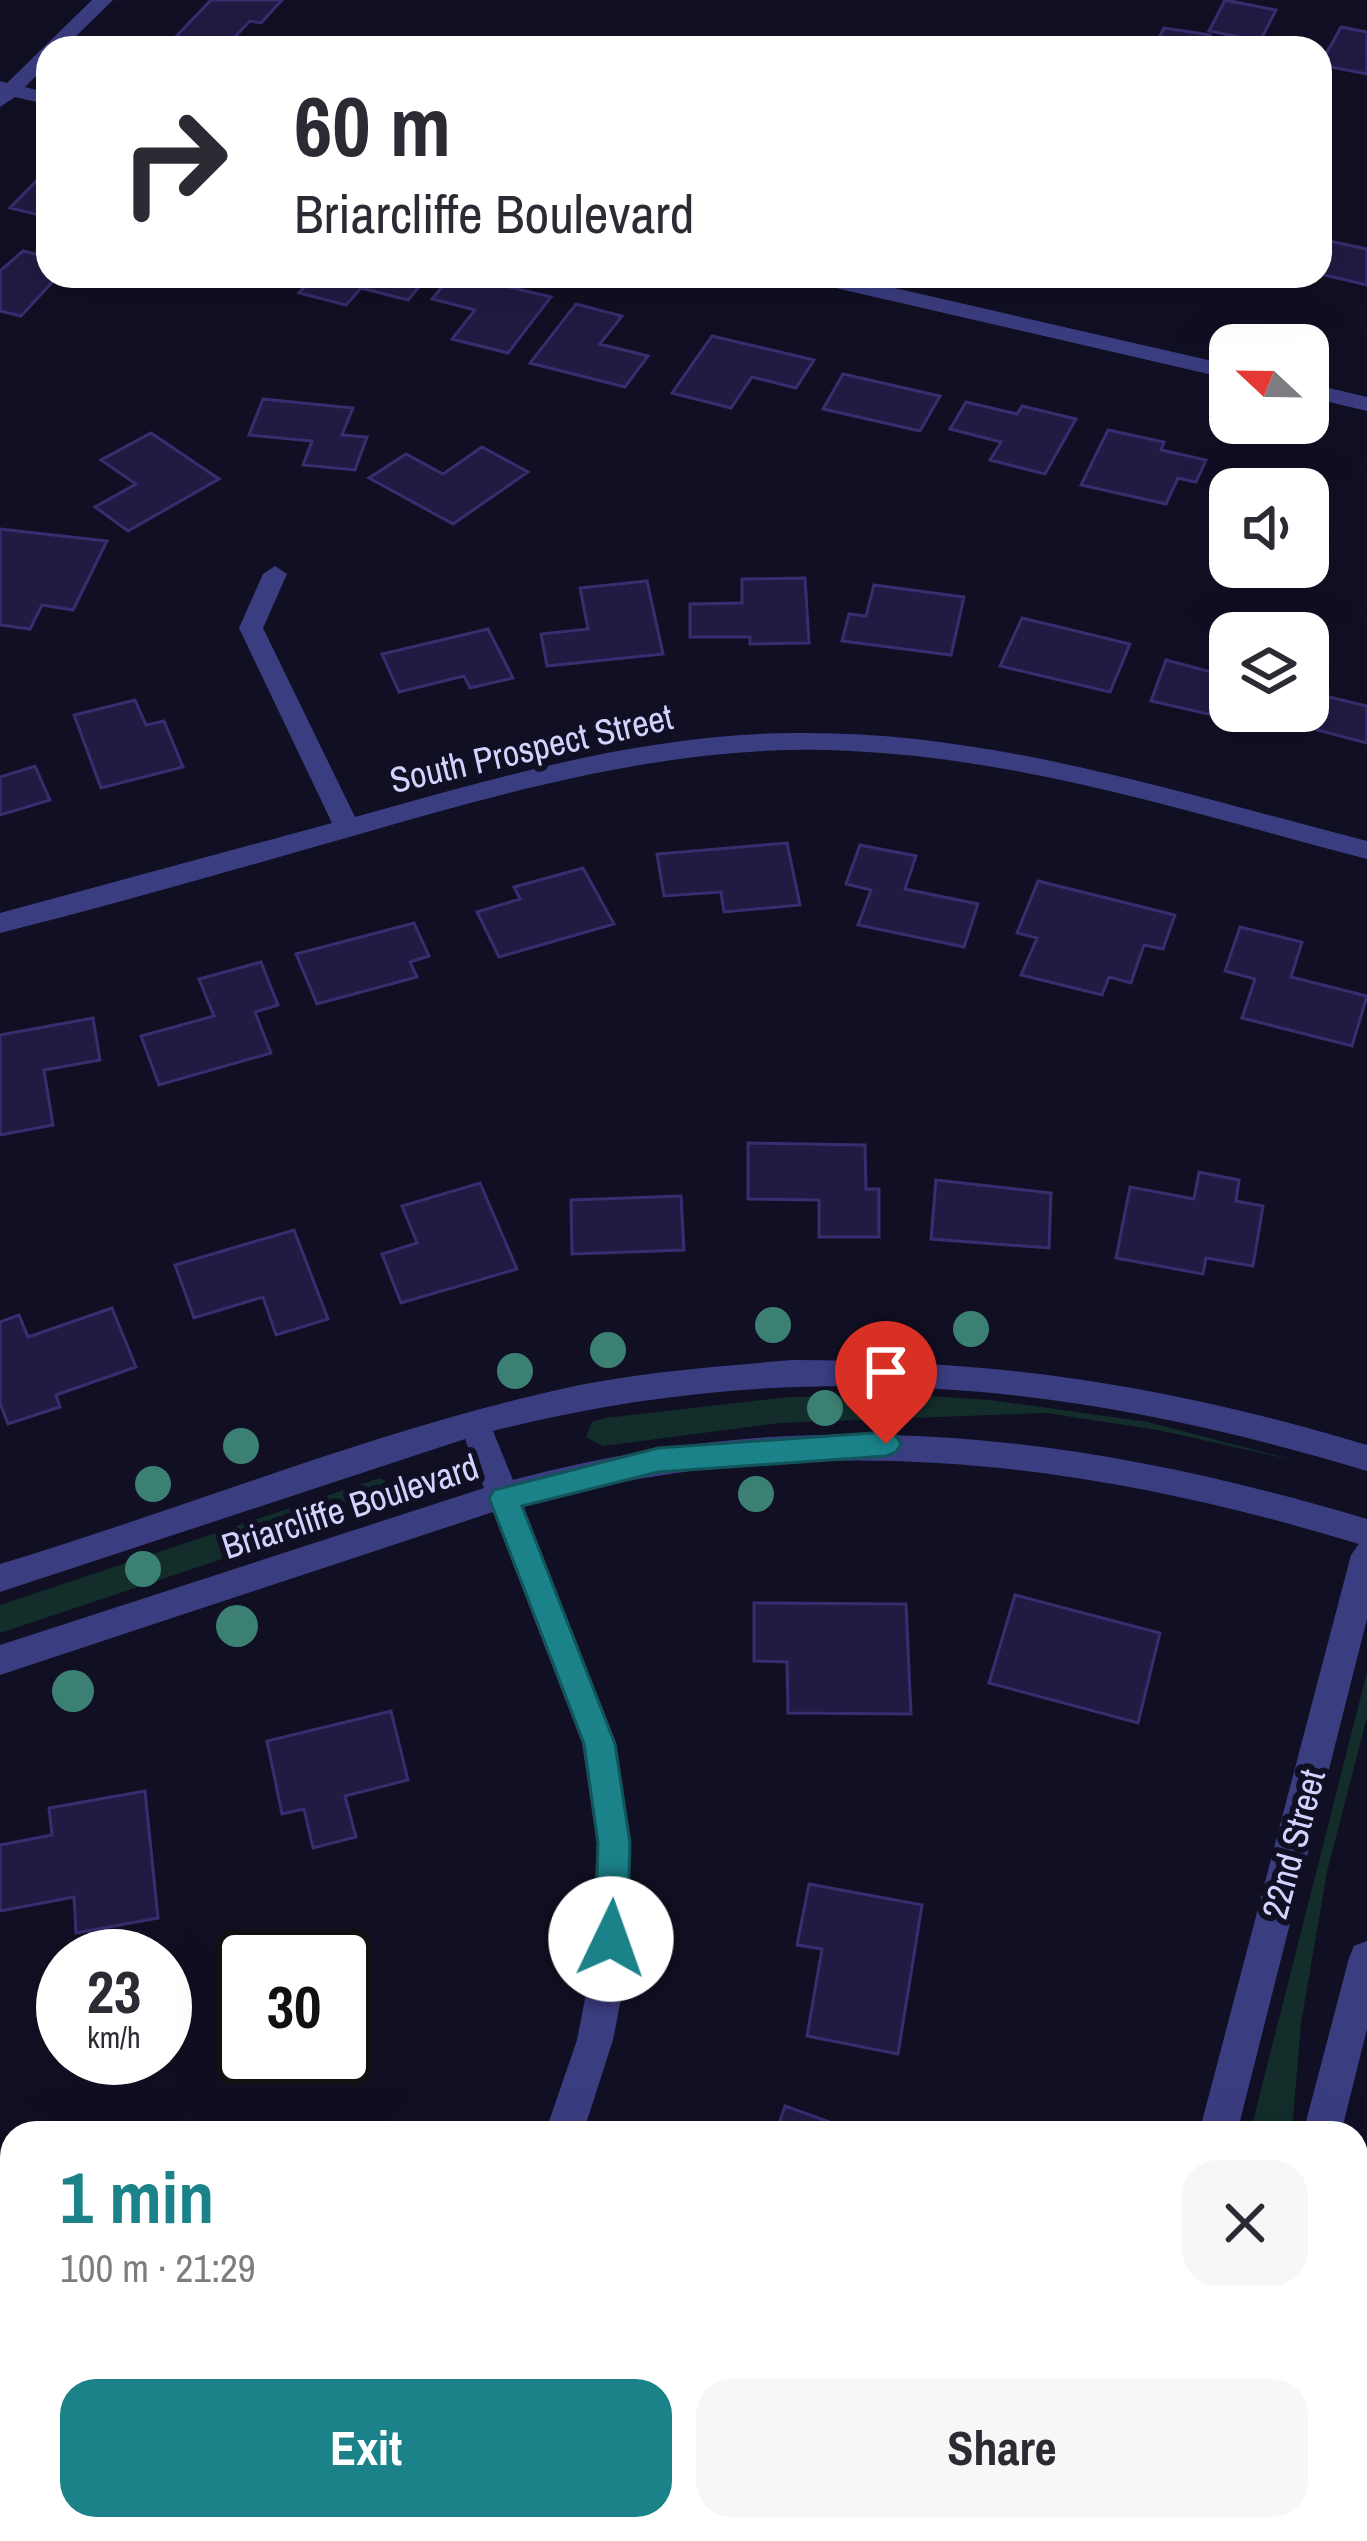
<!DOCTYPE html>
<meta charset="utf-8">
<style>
body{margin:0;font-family:"Archivo Narrow",sans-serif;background:#f7f7f7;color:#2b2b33;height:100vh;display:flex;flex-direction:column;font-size:45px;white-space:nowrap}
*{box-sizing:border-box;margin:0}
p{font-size:39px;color:#7c7c81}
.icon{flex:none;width:66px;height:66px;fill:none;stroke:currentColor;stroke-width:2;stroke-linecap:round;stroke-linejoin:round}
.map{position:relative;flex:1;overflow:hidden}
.details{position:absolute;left:0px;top:2121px;width:1368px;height:420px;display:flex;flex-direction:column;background:#fff;border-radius:36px 36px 0 0;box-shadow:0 12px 48px #0002}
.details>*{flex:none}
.top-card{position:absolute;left:36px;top:36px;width:1296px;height:252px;border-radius:36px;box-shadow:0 12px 48px #0002;background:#fff;color:#2b2b33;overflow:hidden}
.needle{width:78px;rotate:292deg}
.buttons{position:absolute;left:1209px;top:324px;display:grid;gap:24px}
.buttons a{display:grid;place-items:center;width:120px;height:120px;border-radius:24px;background:#fff;box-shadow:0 12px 48px #0002;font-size:60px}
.speed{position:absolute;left:36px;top:1929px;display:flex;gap:24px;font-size:60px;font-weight:700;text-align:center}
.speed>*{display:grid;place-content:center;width:156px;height:156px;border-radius:50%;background:#fff;box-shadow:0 12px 48px #0002;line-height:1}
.speed small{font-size:30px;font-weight:400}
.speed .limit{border:6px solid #111;border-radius:18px;background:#fff;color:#111}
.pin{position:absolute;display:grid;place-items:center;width:102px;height:102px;color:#fff;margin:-123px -51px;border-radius:50% 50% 50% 0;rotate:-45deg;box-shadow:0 0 12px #0007}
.pin .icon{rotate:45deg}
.me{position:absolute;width:132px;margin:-66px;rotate:3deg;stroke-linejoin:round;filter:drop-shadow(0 0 9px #0008)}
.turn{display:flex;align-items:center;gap:42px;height:252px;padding:0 60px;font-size:54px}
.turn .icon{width:156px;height:156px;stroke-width:2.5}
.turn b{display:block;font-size:84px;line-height:102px}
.round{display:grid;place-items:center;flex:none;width:126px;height:126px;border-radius:36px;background:#f7f7f7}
.head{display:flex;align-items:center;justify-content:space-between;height:204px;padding:0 60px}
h1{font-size:72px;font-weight:800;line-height:90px;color:#1b828a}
.action{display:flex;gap:24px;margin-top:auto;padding:24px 60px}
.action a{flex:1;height:138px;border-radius:36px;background:#1b828a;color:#fff;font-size:48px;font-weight:800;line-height:138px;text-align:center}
.action a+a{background:#f7f7f7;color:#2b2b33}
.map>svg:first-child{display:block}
.green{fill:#122d2a}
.building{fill:#211b43;stroke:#362e6f;stroke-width:3}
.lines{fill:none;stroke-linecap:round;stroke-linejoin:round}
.minor{fill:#3b3d81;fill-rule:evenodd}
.tree{fill:#3c8073}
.route{fill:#1b828a;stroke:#12545a;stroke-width:3}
.labels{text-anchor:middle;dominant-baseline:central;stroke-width:12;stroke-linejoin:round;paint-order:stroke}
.street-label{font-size:36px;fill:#d4d2fe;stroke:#110f23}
</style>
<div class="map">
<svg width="1367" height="2541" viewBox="0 0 1367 2541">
<rect width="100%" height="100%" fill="#110f23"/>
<path class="green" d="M928,1396L990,1400L1148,1422L1301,1462L1158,1430L1046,1413L779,1423L603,1446L586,1437L592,1422L605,1418L789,1397Z
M380,1478L396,1487L397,1493L381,1506L0,1633V1605Z
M1367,1672V1717L1327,1872L1301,2023L1292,2133H1250Z
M1367,2181V2541H1289L1291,2529H1356V2232Z"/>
<path class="building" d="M211,0H282L261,23L250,21L224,48H165Z
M1225,0L1276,10L1260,41L1209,31Z
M1341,27L1367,32V74L1320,65Z
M1164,28L1210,35L1204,48H1154Z
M38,179L48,182V217L10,208Z
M1320,239L1367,249V285L1320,274Z
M23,251L48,257V276H58L21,316L0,311V271Z
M314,276H428L408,300L361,288L346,305L299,293Z
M451,276H463L551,297L508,353L452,339L475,310L432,299Z
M576,304L622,316L600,344L648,356L625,387L530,363Z
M712,336L814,360L796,388L752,377L731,408L672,393Z
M843,374L940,396L920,431L823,409Z
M263,399L353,408L342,435L367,437L355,470L303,465L312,441L249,435Z
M966,402L1017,414L1022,406L1076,419L1045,474L990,460L1001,442L950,429Z
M1108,430L1164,442L1161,450L1206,460L1196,482L1178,478L1166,504L1081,485Z
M151,433L219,479L128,531L95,507L136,484L101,460Z
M482,447L528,472L453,524L369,478L406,454L443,474Z
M0,529L107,541L73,610L42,605L30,629L0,625Z
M805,578L809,643L750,644V637H690V604L742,603V579Z
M647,581L663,654L547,666L541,634L588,629L580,588Z
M874,585L964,597L951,655L842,641L849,614L866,616Z
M1022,618L1130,644L1110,692L1000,666Z
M488,629L513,678L470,688L464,676L399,692L382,654Z
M1166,660L1230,677V711H1261L1256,725L1151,701Z
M1329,697L1367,706V743L1317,730Z
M135,700L146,725L164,721L183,767L101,788L74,715Z
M35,766L50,800L0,815V777Z
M787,843L800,905L724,912L721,892L664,896L657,854Z
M860,845L916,856L905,889L978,904L964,947L858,925L871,890L846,884Z
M583,868L614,924L499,957L477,912L520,899L514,887Z
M1038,881L1175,915L1163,949L1144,945L1131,983L1109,977L1102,995L1021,975L1037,938L1017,933Z
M414,923L429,956L410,962L417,977L317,1004L296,954Z
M1240,927L1302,942L1291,977L1367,996L1352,1046L1242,1018L1255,979L1225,971Z
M261,962L278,1005L255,1012L271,1053L159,1085L141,1036L214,1016L199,979Z
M93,1018L100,1060L44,1070L53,1125L0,1135V1035Z
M748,1143L865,1145L866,1189H879V1237H819V1200L748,1199Z
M1199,1172L1239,1180L1236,1201L1263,1206L1253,1266L1206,1258L1203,1274L1116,1258L1130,1187L1194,1199Z
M936,1180L1051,1193L1049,1248L931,1239Z
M480,1183L517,1269L401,1303L382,1254L417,1243L402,1206Z
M681,1196L684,1250L572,1254L571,1200Z
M294,1230L328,1319L276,1335L263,1297L194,1318L175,1265Z
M112,1308L136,1367L56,1395L60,1407L8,1424L0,1403V1322L19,1315L28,1337Z
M1015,1595L1160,1633L1138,1723L989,1683Z
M754,1603L906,1604L911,1714L788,1713L787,1662L754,1661Z
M391,1711L408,1780L345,1796L356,1837L313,1848L304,1809L282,1814L267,1741Z
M145,1791L158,1918L76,1933L74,1897L0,1911V1845L52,1835L49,1808Z
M809,1884L922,1905L898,2054L807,2036L822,1949L797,1945Z
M785,2106L860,2133H776Z
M8,2253L12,2266V2418L0,2423V2256Z
M567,2529H649L664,2541H558Z"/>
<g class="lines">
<path class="minor" d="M92,0H113L64,48H48V64L25,87L48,93V105L15,97L0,107V81L7,83Z
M803,276H842L1230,365V379L814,283Z
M1308,383L1367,397V411L1308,397Z
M275,566L287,574L263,628L355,817C498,777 644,734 794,733C989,730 1179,793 1367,841V859C1198,815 1027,759 851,751C684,742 519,788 360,834C240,868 121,903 0,933V913L332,823L239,628L263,574Z
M792,1360C1003,1360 1166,1385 1367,1445V1471C1071,1381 796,1354 493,1431L513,1480C808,1400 1078,1433 1367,1519V1619L1237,2133H1199L1351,1555L1359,1544C1075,1458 812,1428 522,1504L616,1743L631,1843L626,1973L613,2040L583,2133H545L577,2040L590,1973L597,1843L582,1743L493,1512L0,1675V1645L484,1488L465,1439L0,1592V1564C186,1508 367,1433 557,1390C634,1372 714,1367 792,1360Z
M1367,1941V2029L1341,2133H1303L1349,1958L1354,1946Z
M231,2529H283L278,2541H226Z
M1095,2529H1135L1132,2541H1092Z
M1209,2529H1249L1246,2541H1206Z"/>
</g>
<g class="tree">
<circle cx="773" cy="1325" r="18"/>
<circle cx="971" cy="1329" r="18"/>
<circle cx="608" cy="1350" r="18"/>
<circle cx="515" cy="1371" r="18"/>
<circle cx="825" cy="1408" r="18"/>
<circle cx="241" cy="1446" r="18"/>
<circle cx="153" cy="1484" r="18"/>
<circle cx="756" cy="1494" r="18"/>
<circle cx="143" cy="1569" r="18"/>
<circle cx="237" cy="1626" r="21"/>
<circle cx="73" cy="1691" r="21"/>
</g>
<path class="route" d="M886,1432L896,1436L901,1444L896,1452L886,1456L658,1472L522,1506L615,1744L630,1843L627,1939L622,1950L611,1954L599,1950L595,1939L598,1843L584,1744L489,1498L494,1490L658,1448Z"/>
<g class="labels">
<g class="street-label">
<text transform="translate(531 748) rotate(-13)">South Prospect Street</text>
<text transform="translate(350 1506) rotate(-18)">Briarcliffe Boulevard</text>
<text transform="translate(1293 1844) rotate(-75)">22nd Street</text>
</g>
</g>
</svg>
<div class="buttons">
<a><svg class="needle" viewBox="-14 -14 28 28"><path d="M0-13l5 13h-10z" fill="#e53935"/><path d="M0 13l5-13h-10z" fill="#7c7c81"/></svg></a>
<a><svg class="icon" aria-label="sound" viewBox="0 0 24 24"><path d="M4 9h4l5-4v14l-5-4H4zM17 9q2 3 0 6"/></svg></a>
<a><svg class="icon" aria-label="layers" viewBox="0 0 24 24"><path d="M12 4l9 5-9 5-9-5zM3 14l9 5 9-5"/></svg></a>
</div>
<div class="speed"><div>23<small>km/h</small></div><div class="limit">30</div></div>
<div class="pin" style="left:886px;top:1444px;background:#d93025"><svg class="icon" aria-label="arrive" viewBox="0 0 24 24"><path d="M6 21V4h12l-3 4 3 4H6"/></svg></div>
<svg class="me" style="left:611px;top:1939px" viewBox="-20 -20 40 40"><circle r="19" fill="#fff"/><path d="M0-13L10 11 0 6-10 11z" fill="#1b828a"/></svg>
<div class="top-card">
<div class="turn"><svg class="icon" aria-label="right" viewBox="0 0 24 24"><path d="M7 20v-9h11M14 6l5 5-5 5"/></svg><div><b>60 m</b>Briarcliffe Boulevard</div></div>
</div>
<section class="details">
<div class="head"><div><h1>1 min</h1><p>100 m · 21:29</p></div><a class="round"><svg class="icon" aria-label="close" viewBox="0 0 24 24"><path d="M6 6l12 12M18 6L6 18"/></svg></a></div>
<div class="action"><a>Exit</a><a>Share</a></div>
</section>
</div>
